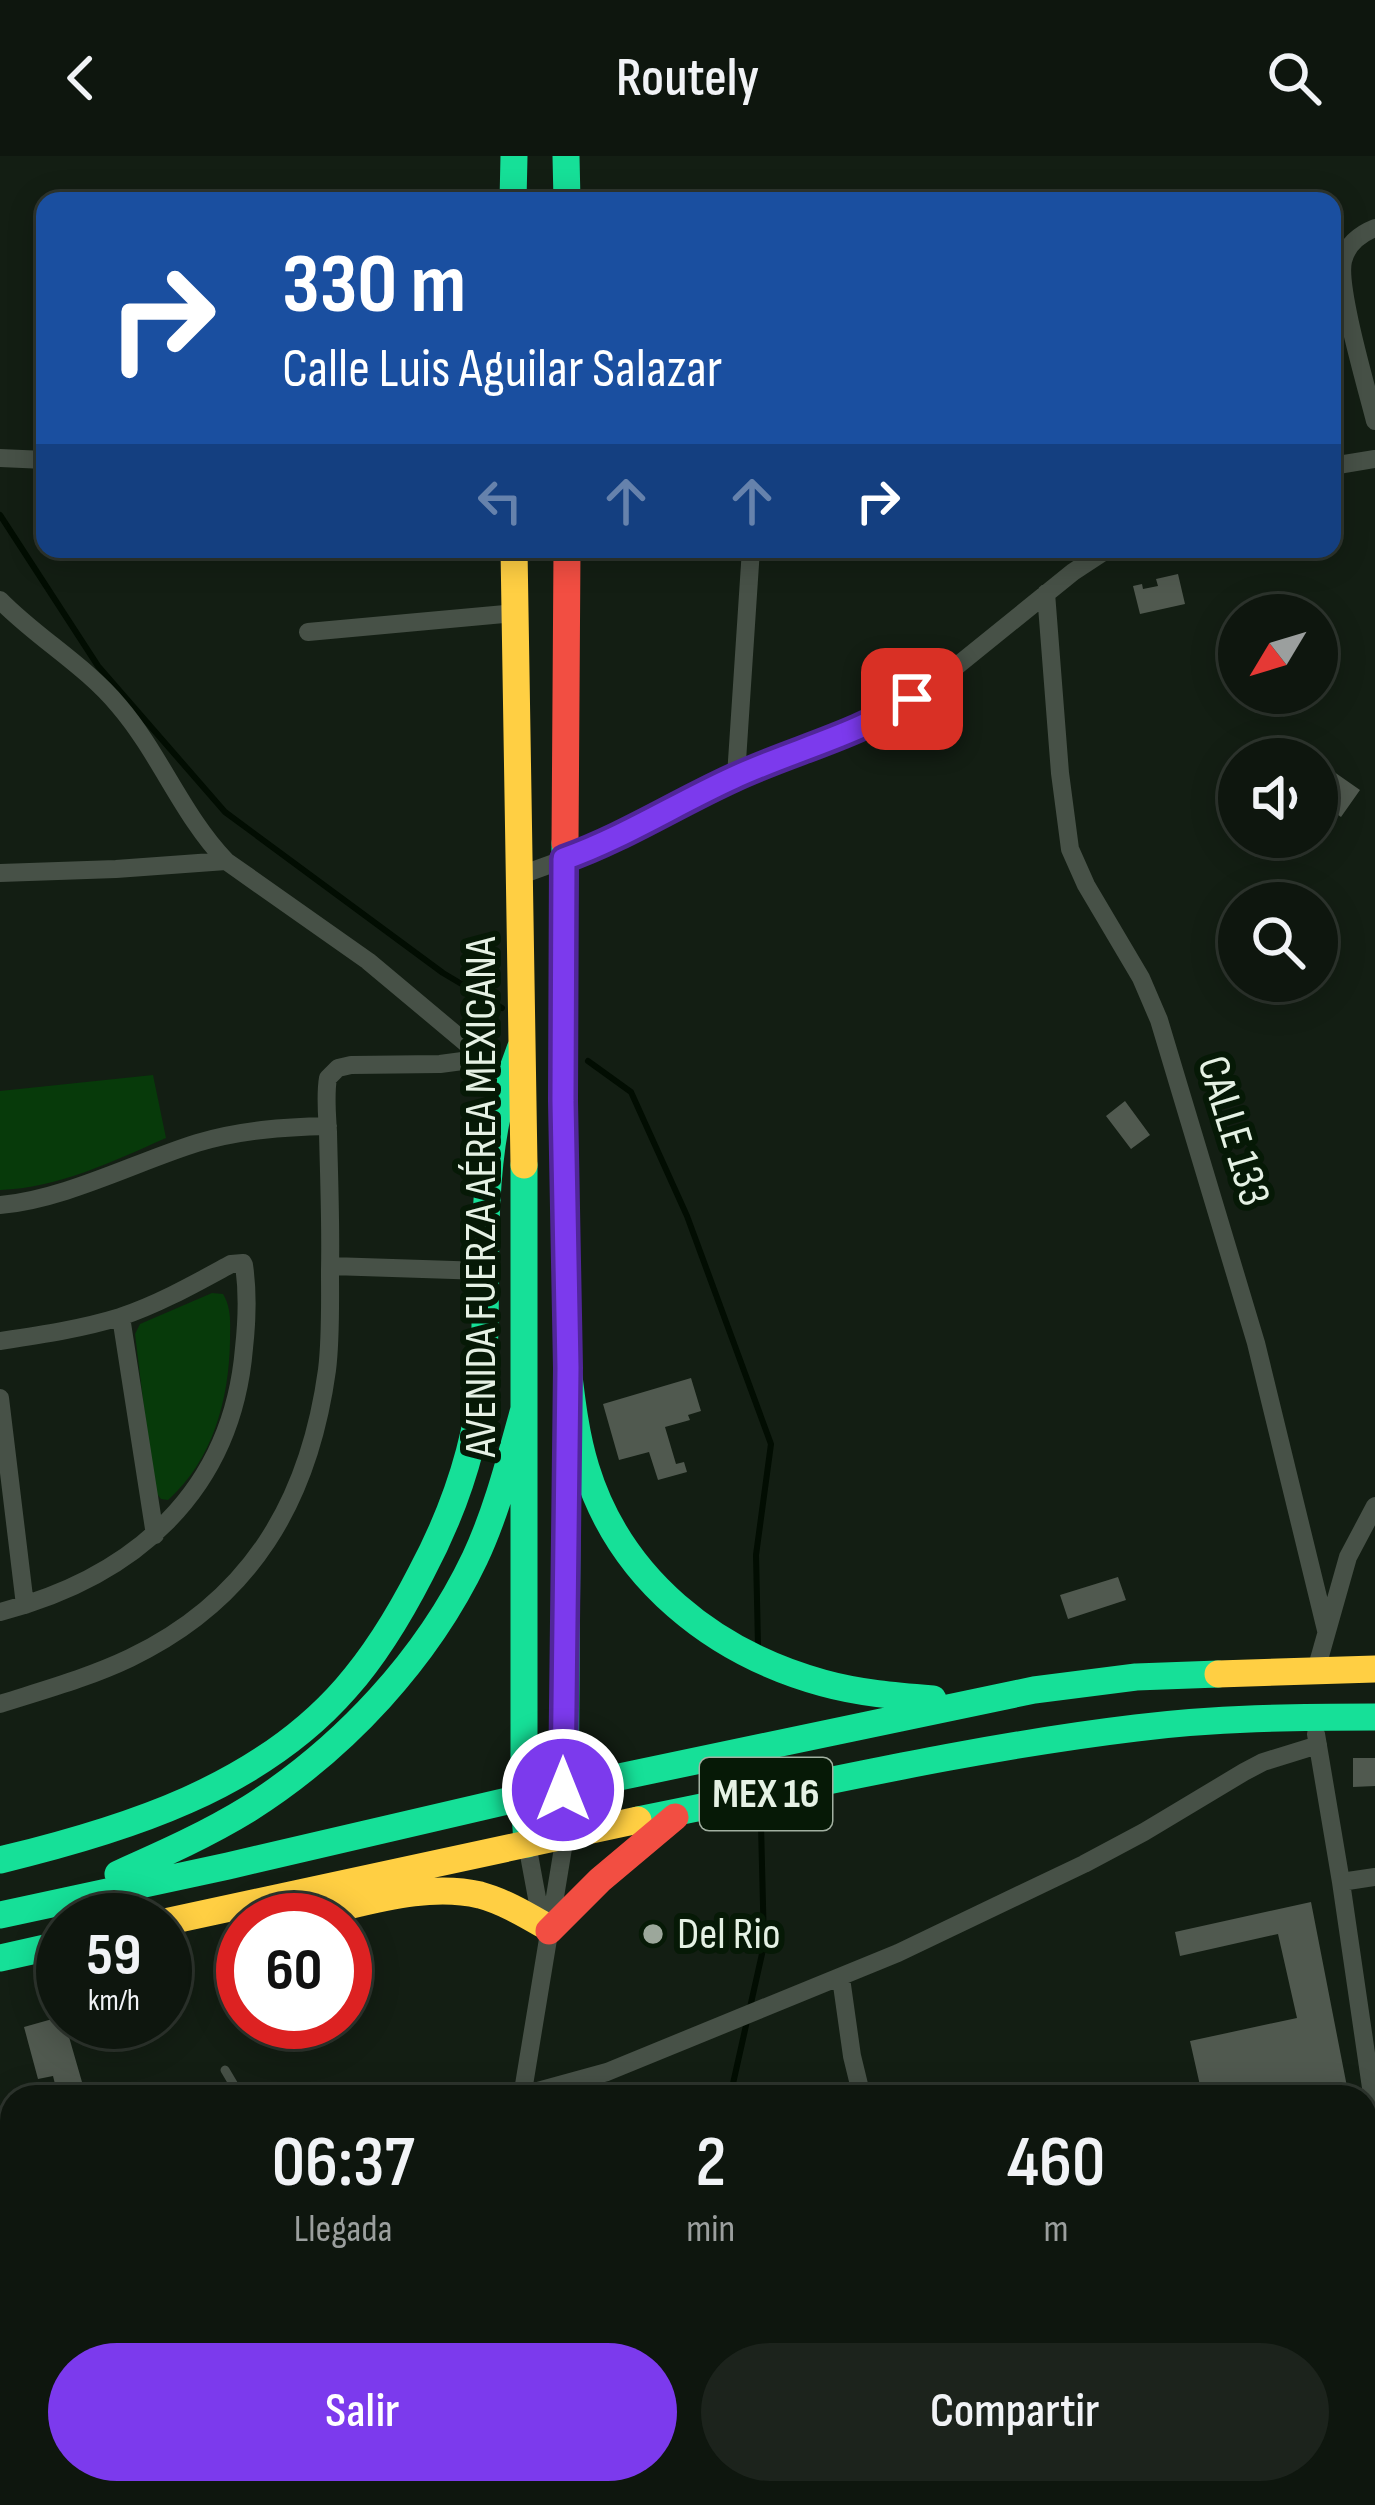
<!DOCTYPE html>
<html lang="es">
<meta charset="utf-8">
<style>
body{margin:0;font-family:"Sofia Sans Condensed",sans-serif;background:#1c231c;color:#f1f3f6;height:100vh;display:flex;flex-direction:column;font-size:45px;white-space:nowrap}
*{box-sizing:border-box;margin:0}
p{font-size:39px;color:#9b9f9e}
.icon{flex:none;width:66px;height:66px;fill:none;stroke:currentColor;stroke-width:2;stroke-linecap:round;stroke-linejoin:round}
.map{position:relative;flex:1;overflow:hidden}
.details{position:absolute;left:0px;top:1929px;width:1377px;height:420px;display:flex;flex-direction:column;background:#0e160e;border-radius:36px 36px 0 0;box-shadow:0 6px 30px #0003,0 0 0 3px #2e352e}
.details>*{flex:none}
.guide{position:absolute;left:36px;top:36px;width:1305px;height:366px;border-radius:24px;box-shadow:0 6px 30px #0003,0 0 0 3px #2e352e;background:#1a4fa0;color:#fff;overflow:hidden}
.needle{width:78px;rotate:232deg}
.controls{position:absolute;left:1218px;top:438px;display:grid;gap:24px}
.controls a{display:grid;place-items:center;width:120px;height:120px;border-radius:50%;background:#0e160e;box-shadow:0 6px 30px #0003,0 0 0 3px #2e352e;font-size:60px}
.speed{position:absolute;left:36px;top:1737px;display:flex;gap:24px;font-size:60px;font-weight:700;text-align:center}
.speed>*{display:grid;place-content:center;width:156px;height:156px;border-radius:50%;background:#0e160e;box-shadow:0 6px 30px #0003,0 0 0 3px #2e352e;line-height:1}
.speed small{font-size:30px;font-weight:400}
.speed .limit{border:18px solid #d22;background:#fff;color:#111}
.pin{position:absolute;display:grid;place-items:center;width:102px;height:102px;color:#fff;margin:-51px;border-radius:24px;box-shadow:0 6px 18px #0006}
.me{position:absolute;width:132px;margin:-66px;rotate:0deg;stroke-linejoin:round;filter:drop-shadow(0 0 9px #0008)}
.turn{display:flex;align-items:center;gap:42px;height:252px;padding:0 48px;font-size:54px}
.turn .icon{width:156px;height:156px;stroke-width:2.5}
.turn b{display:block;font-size:84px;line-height:102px}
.lanes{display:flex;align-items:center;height:114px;padding:0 48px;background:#0003;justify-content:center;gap:60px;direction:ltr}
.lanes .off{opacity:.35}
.eta{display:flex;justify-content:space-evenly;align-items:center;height:204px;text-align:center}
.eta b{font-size:72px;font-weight:600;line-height:84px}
.primary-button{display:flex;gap:24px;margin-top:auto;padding:24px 48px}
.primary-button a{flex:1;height:138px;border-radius:72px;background:#7c3aed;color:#fff;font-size:48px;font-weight:600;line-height:138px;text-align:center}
.primary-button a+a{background:#1c231c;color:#f1f3f6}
header{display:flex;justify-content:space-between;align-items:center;height:156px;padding:0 48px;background:#0e160e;font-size:54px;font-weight:600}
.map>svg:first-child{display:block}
.green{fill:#073a0a}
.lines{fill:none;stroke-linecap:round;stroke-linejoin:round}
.stream{stroke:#020d02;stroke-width:6}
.building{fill:#50594f}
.lane{stroke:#475147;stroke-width:9}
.street{stroke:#475147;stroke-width:18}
.fast{stroke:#16e098;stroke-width:27}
.slow{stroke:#ffcf43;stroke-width:27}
.jam{stroke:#f24e42;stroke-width:27}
.route-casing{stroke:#51269a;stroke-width:30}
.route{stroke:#7c3aed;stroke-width:21}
.poi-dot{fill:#9ca79b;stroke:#061906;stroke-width:4.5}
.labels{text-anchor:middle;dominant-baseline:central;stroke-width:12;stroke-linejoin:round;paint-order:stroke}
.shield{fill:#061906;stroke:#a2b0a1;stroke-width:3}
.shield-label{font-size:42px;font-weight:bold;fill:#e5f1e4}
.street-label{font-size:45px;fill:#e5f1e4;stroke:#061906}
.poi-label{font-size:45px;fill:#e5f1e4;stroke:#061906;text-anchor:start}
</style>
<header><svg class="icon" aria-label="back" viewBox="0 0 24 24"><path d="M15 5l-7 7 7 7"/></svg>Routely<svg class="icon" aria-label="search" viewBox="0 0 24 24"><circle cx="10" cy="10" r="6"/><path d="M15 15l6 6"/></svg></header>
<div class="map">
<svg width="1375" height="2349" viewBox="0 0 1375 2349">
<rect width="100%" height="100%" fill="#131e13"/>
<path class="green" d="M153,919L166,982C114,1005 58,1032 0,1034V935Z
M212,1137L223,1138C232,1153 230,1168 230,1185C229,1243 213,1304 168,1344L161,1343L154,1334L135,1178L140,1168Z"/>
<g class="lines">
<path class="stream" d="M0,359L98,510L225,656L443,817L502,852
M588,905L631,936L687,1060L771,1288L756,1399L758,1489
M730,1941L764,1789L761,1669
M1242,2337L1246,2349"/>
</g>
<path class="building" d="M1178,418L1185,448L1140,458L1133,430L1142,428L1143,433L1158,430L1156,423Z
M1317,604L1360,634L1341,661L1317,644Z
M1125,945L1150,979L1131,993L1106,960Z
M691,1222L701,1255L688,1259L690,1264L665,1271L676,1308L684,1306L687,1316L658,1324L649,1296L619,1304L603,1248Z
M1118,1421L1126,1444L1068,1463L1060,1439Z
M1353,1602H1375V1630L1353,1631Z
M1311,1746L1349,1941H1292L1291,1926L1240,1936L1236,1926L1201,1934L1190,1885L1297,1862L1278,1778L1180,1800L1175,1776Z
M63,1860L84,1933L58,1940L53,1920L38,1923L24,1871Z"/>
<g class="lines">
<path class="lane" d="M225,1914L241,1941"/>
<path class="street" d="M1375,72C1360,78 1347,88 1343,105C1337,132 1367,233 1375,265
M0,302L45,304
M1332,310L1375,303
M1046,437L1060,617L1070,693L1086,729L1141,822L1159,864L1256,1187L1326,1474
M0,444C37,482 85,509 119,550C160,598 182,659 226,705
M308,476L515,457
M736,620L751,393
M0,717L116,713L226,705L368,805L509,923
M521,719L590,694L736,620L833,584L889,558L937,526L1073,416L1108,393
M0,1049C63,1044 136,1006 197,987C240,974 284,971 328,970
M331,1110L484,1115
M121,1161L155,1379
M0,1185C40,1179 81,1173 120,1161C159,1148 196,1127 231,1108L243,1107L244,1109C248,1136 247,1165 244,1192C232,1336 134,1421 0,1456
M0,1242L25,1449
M1316,1514L1348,1401L1375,1350
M0,1548C44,1534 88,1522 130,1502C251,1444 309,1345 327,1214C331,1182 330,1147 330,1114C331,1068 329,1022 328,976C327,958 325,939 328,922L338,912L351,909L440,908L485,902
M1316,1578L1341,1726L1375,1959
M527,1688L542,1769
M1341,1726L1375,1721
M841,1822L852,1900L862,1941
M516,1941L607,1916L898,1797L1084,1708L1144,1676L1244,1616L1263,1606L1318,1589
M522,1941L565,1680
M1365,2059L1375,2058
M0,2158L12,2153
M905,2337L907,2349
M141,2349V2337
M465,2349L466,2337
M739,2349L769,2337"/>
<path class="fast" d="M566,0L567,45
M513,45L514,0
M565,687L563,945L568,1212L565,1680
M524,1009V1641L527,1688
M568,1212C572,1246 576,1280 586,1312C620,1423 714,1497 823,1527C859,1537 896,1540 933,1543
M638,1664C804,1631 969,1592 1136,1572C1215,1562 1296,1561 1375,1561
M0,1704C125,1674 259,1632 346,1532C377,1497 400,1458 421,1417C454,1355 477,1288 483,1218C489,1136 480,1053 495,971C500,944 511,919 520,893
M118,1718C163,1698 208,1678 250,1652C344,1592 427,1503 475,1402C497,1355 510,1303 524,1253
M0,1759L228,1710L524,1641L1034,1534L1136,1521L1218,1518
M0,1802L63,1788"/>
<path class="slow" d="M514,393L524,1009
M1218,1518L1375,1513
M326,1755C375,1744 430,1727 480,1739C502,1745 523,1757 542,1768
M165,1766L638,1664"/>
<path class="jam" d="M565,687L567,393
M549,1775L600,1724L675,1661"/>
</g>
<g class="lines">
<defs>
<path id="route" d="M563,1634L568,1212L563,945L564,703C623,682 676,648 733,622C793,594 856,580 912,543"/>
</defs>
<use href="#route" class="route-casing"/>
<use href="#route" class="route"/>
</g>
<circle class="poi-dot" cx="653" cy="1778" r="12"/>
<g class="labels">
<rect class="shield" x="700" y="1602" width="132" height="72" rx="9"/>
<g class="shield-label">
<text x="766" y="1638">MEX 16</text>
</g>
<g class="street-label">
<text transform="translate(1233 975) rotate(73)">CALLE 133</text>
<text transform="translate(481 1041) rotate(-90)">AVENIDA FUERZA AÉREA MEXICANA</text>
</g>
<g class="poi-label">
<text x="677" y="1778">Del Rio</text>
</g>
</g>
</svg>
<div class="controls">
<a><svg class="needle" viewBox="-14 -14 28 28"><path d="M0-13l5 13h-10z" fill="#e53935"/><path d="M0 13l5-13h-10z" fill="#9b9f9e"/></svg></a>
<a><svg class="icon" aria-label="sound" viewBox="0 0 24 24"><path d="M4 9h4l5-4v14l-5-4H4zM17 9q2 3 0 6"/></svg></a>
<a><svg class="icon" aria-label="search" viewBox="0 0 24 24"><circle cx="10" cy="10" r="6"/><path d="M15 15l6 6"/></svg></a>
</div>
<div class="speed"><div>59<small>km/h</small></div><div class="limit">60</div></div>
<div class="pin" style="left:912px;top:543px;background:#d93025"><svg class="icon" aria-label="arrive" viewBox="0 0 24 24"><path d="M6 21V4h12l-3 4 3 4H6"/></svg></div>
<svg class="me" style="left:563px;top:1634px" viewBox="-20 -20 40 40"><circle r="17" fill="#7c3aed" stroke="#fff" stroke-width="3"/><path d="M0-11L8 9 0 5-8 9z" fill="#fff"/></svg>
<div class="guide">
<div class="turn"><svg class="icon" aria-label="right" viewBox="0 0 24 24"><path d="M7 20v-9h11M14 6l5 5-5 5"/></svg><div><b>330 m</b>Calle Luis Aguilar Salazar</div></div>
<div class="lanes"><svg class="icon off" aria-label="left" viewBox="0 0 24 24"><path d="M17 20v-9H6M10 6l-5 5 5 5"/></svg><svg class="icon off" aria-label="ahead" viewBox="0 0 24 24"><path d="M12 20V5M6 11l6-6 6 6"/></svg><svg class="icon off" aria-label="ahead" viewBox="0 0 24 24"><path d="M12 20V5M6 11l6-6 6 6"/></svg><svg class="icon" aria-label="right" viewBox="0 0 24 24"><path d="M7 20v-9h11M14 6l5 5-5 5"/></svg></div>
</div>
<section class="details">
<div class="eta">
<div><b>06:37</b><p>Llegada</p></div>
<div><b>2</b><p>min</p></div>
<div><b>460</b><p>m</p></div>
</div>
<div class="primary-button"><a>Salir</a><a>Compartir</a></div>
</section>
</div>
